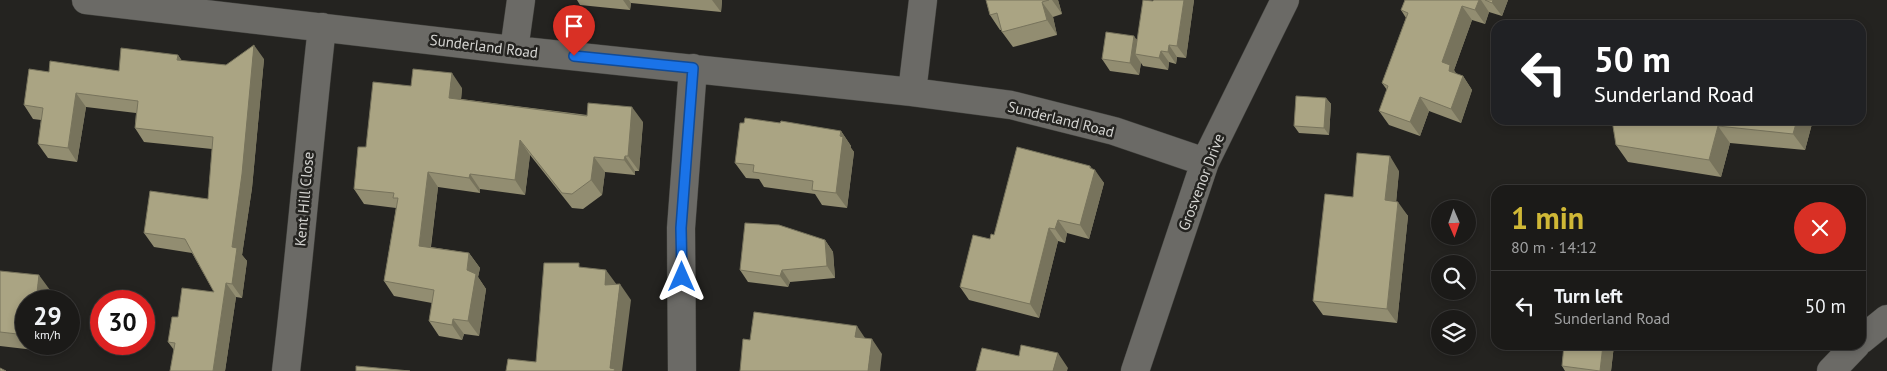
<!DOCTYPE html>
<meta charset="utf-8">
<style>
body{margin:0;font-family:"PT Sans",sans-serif;background:#282725;color:#f1f3f6;height:100vh;display:flex;flex-direction:column;font-size:19px;white-space:nowrap}
*{box-sizing:border-box;margin:0}
p{font-size:16px;color:#a0a1a2}
.icon{flex:none;width:28px;height:28px;fill:none;stroke:currentColor;stroke-width:2;stroke-linecap:round;stroke-linejoin:round}
.map{position:relative;flex:1;overflow:hidden}
.sheet{position:absolute;left:1491px;top:185px;width:375px;height:165px;display:flex;flex-direction:column;background:#1b1a18;border-radius:15px;box-shadow:0 2px 8px #0003,0 0 0 1px #393837}
.sheet>*{flex:none}
.top-card{position:absolute;left:1491px;top:20px;width:375px;height:105px;border-radius:15px;box-shadow:0 2px 8px #0003,0 0 0 1px #393837;background:#202124;color:#fff;overflow:hidden}
.needle{width:32px;rotate:178deg}
.buttons{position:absolute;left:1431px;top:200px;display:grid;gap:10px}
.buttons a{display:grid;place-items:center;width:45px;height:45px;border-radius:50%;background:#1b1a18;box-shadow:0 2px 8px #0003,0 0 0 1px #393837;font-size:25px}
.speed{position:absolute;left:15px;top:290px;display:flex;gap:10px;font-size:25px;font-weight:700;text-align:center}
.speed>*{display:grid;place-content:center;width:65px;height:65px;border-radius:50%;background:#1b1a18;box-shadow:0 2px 8px #0003,0 0 0 1px #393837;line-height:1}
.speed small{font-size:12px;font-weight:400}
.speed .limit{border:8px solid #d22;background:#fff;color:#111}
.pin{position:absolute;display:grid;place-items:center;width:42px;height:42px;color:#fff;margin:-51px -21px;border-radius:50% 50% 50% 0;rotate:-45deg;box-shadow:0 0 5px #0007}
.pin .icon{rotate:45deg}
.me{position:absolute;width:55px;margin:-28px;rotate:0deg;stroke-linejoin:round;filter:drop-shadow(0 0 4px #0008)}
.turn{display:flex;align-items:center;gap:18px;height:105px;padding:0 20px;font-size:22px}
.turn .icon{width:65px;height:65px;stroke-width:2.5}
.turn b{display:block;font-size:35px;line-height:42px}
.round{display:grid;place-items:center;flex:none;width:52px;height:52px;border-radius:26px;background:#282725}
.head{display:flex;align-items:center;justify-content:space-between;height:85px;padding:0 20px}
h1{font-size:30px;font-weight:800;line-height:38px;color:#d0b836}
ul{padding:0;list-style:none}
li{display:flex;align-items:center;gap:15px;height:70px;padding:0 20px;border-top:1px solid #393837}
li div{flex:1}
li b{display:block;font-size:19px}
li em{font-style:normal}
.map>svg:first-child{display:block}
.lines{fill:none;stroke-linecap:round;stroke-linejoin:round}
.minor-casing{stroke:#41413d;stroke-width:29}
.tertiary-casing{stroke:#41413d;stroke-width:29}
.minor{stroke:#6b6a66;stroke-width:28}
.tertiary{stroke:#6b6a66;stroke-width:28}
.wall{fill:#928d71}
.shaded-wall{fill:#77735c}
.building{fill:#aaa483;stroke:#77735c}
.route-casing{stroke:#114b97;stroke-width:12}
.route{stroke:#1a73e8;stroke-width:9}
.labels{text-anchor:middle;dominant-baseline:central;stroke-width:5;stroke-linejoin:round;paint-order:stroke}
.street-label{font-size:15px;fill:#d5d5d2;stroke:#242320}
</style>
<div class="map">
<svg width="1887" height="371" viewBox="0 0 1887 371">
<rect width="100%" height="100%" fill="#242320"/>
<g class="lines">
<defs>
<path id="minor" d="M86,0L514,50L912,92L923,0
M514,50L521,0
M912,92L1011,105L1114,131L1205,162
M286,371C300,256 309,142 322,27
M682,371L681,228L693,68
M1135,371L1205,162L1285,0"/>
<path id="tertiary" d="M1861,340L1887,319
M1831,371L1856,345"/>
</defs>
<use href="#minor" class="minor-casing"/>
<use href="#tertiary" class="tertiary-casing"/>
<use href="#minor" class="minor"/>
<use href="#tertiary" class="tertiary"/>
</g>
<path class="wall" d="M577,0H722L721,12L631,3L630,10L580,5Z
M986,0H1058L1062,14L1053,17L1057,35L1013,47L1002,32V30H1000L990,15Z
M1154,0H1194L1186,58L1177,57L1176,64L1169,62L1168,70L1143,66L1141,63L1139,75L1110,71L1102,59L1137,39Z
M1405,0H1508L1502,16L1489,12L1485,24L1472,20L1454,70L1456,74L1463,76L1472,90L1461,123L1429,111L1420,136L1389,125L1379,111L1387,90L1382,83L1406,18L1401,10Z
M178,55L182,61L226,65L264,59L252,188L242,255L247,261L242,298L236,297L225,371H170L174,350L168,342L178,317L214,292L192,253L154,247L144,233L208,199L212,149L144,142L135,128L136,113L86,107L77,162L48,158L38,144L41,120L33,119L24,105L49,72L119,71Z
M411,86L462,88L461,99L643,122L639,171H635V175L605,172L602,195L583,209L572,208L530,155L525,195L480,189V193L438,187L431,247L469,253L480,268L478,277L486,289L479,336L464,334L462,340L439,336L429,321L432,303L394,296L384,281L396,208L364,204L354,189L366,147Z
M1326,98L1331,104L1329,135L1299,133L1294,126Z
M1612,120H1813L1805,150L1730,143L1721,177L1628,162L1616,145Z
M841,131L851,146V148L854,152L847,208L822,205L815,194L764,187L759,179L746,178L735,163Z
M1090,166L1104,183L1089,239L1067,233L1065,243L1058,241L1039,318L969,300L960,287L990,239L994,235Z
M1399,171L1396,202L1408,216L1397,323L1323,315L1313,301L1353,197Z
M825,240L833,252L835,278L790,282L788,287L748,282L740,270Z
M0,271L50,290L49,301H26V344H43V351L0,346Z
M1564,345H1614L1611,371H1565L1562,366Z"/>
<path class="shaded-wall" d="M623,0H629L631,3L630,10Z
M712,0H722L721,12Z
M1052,0H1058L1062,14Z
M1184,0H1194L1186,58L1177,46Z
M1479,0H1481L1489,12L1485,24L1475,10Z
M1493,0H1508L1502,16L1492,3Z
M1042,2L1053,17L1057,35L1047,20Z
M1462,6L1472,20L1454,70L1460,79L1458,85L1442,62Z
M1134,36L1143,48L1135,54L1141,63L1139,75L1130,63Z
M254,45L264,59L252,188L242,255L247,261L242,298L232,284V247Z
M1169,45L1177,57L1176,64L1168,52Z
M1161,51L1169,62L1168,70L1159,58Z
M178,55L187,68L177,60Z
M452,73L462,88L460,113L449,98Z
M1463,76L1472,90L1461,123L1451,109Z
M76,93L86,107L77,162L68,148Z
M1420,97L1429,111L1420,136L1410,122Z
M1326,98L1331,104L1329,135L1324,128Z
M632,107L643,122L639,171L628,156Z
M1797,120H1813L1805,150L1793,134Z
M1718,126L1730,143L1721,177L1709,160Z
M841,131L851,146V148L854,152L847,208L836,193Z
M520,140L530,155L525,195L515,180Z
M625,156L635,171V175L624,160Z
M1390,156L1399,171L1395,214L1385,200Z
M594,157L605,172L602,195L591,180Z
M1090,166L1094,172L1095,170L1104,183L1089,239L1080,225Z
M428,172L438,187L429,261L419,246Z
M470,174L480,189V193L469,178Z
M1398,202L1408,216L1397,323L1387,309Z
M1058,220L1067,233L1065,243L1055,229Z
M1049,228L1058,241L1039,318L1030,304Z
M825,240L833,252L835,278L827,266Z
M469,253L480,268L478,277L486,289L479,336L468,321L467,270Z
M606,270L617,285H605Z
M782,270L790,282L788,287L780,276Z
M39,275L50,290L49,301H36Z
M226,283L236,297L225,371H213Z
M620,284L631,300L622,371H612L610,368Z
M453,319L464,334L462,340L452,325Z
M857,326L867,341L855,337Z
M872,339L882,354L880,371H868Z
M38,344H43V351Z
M1603,345H1614L1611,371H1600Z
M1058,353L1068,368L1067,371H1053Z"/>
<path class="building" d="M986,0H1049L1042,2L1047,20L1002,32L997,13L990,15Z
M1143,0L1153,1L1154,0H1184L1177,46L1169,45L1168,52L1161,51L1159,58L1135,54Z
M1405,0H1479L1475,10L1462,6L1442,62L1450,65L1449,71L1463,76L1451,109L1420,97L1410,122L1379,111L1388,86L1382,83L1408,13L1401,10Z
M1485,0H1493L1492,3Z
M1671,21L1682,25H1670Z
M1106,32L1134,36L1130,63L1102,59Z
M254,45L242,174L232,247L237,248L232,284L226,283L213,371H170L175,343L168,342L172,317H178L182,288L214,292L185,239L144,233L150,191L208,199L213,137L135,128L138,101L76,93L68,148L38,144L43,108L24,105L29,69L49,72L50,61L119,71L121,48L178,55L177,60L226,65Z
M413,69L452,73L449,98L587,116L588,103L632,107L628,156H625L624,160L594,157L591,180L572,194L562,193L520,140L515,180L470,174L469,178L428,172L419,246L469,253L467,270L476,274L468,321L453,319L452,325L429,321L434,290L384,281L398,198H393L394,193L354,189L358,147H366L373,82L411,86Z
M1296,96L1326,98L1324,128L1294,126Z
M745,118L780,123L781,121L841,131L840,136L843,137L836,193L812,190L813,181L753,172L754,165L735,163L740,123H744Z
M1612,120H1797L1793,134L1718,126L1709,160L1616,145Z
M1017,147L1090,166V168L1095,170L1080,225L1058,220L1055,229L1049,228L1030,304L960,287L973,235L990,239L991,234L994,235Z
M1357,153L1390,156L1385,200L1398,202L1387,309L1313,301L1325,194L1353,197Z
M745,223L779,225L825,240L827,266L782,270L780,276L740,270Z
M544,263H579V267L606,270L605,285L620,284L610,368L615,369L614,371H506L508,359L536,362Z
M0,271L39,275L36,301H26V335L0,332Z
M754,312L857,326L855,337L872,339L868,371H740L743,339L750,340Z
M1021,345L1058,353L1053,371H976L982,348L1019,356Z
M1564,345H1603L1600,371L1562,366Z
M356,366L410,371H356Z
M0,368L6,371H0Z"/>
<g class="lines">
<defs>
<path id="route" d="M574,56L693,68L681,228L682,277"/>
</defs>
<use href="#route" class="route-casing"/>
<use href="#route" class="route"/>
</g>
<g class="labels">
<g class="street-label">
<text transform="translate(484 46) rotate(7)">Sunderland Road</text>
<text transform="translate(1061 119) rotate(14)">Sunderland Road</text>
<text transform="translate(1201 182) rotate(-69)">Grosvenor Drive</text>
<text transform="translate(304 199) rotate(-85)">Kent Hill Close</text>
</g>
</g>
</svg>
<div class="buttons">
<a><svg class="needle" viewBox="-14 -14 28 28"><path d="M0-13l5 13h-10z" fill="#e53935"/><path d="M0 13l5-13h-10z" fill="#a0a1a2"/></svg></a>
<a><svg class="icon" aria-label="search" viewBox="0 0 24 24"><circle cx="10" cy="10" r="6"/><path d="M15 15l6 6"/></svg></a>
<a><svg class="icon" aria-label="layers" viewBox="0 0 24 24"><path d="M12 4l9 5-9 5-9-5zM3 14l9 5 9-5"/></svg></a>
</div>
<div class="speed"><div>29<small>km/h</small></div><div class="limit">30</div></div>
<div class="pin" style="left:574px;top:56px;background:#d93025"><svg class="icon" aria-label="arrive" viewBox="0 0 24 24"><path d="M6 21V4h12l-3 4 3 4H6"/></svg></div>
<svg class="me" style="left:682px;top:277px" viewBox="-20 -20 40 40"><path d="M0-17L14 15 0 8-14 15z" fill="#1a73e8" stroke="#fff" stroke-width="4"/></svg>
<div class="top-card">
<div class="turn"><svg class="icon" aria-label="left" viewBox="0 0 24 24"><path d="M17 20v-9H6M10 6l-5 5 5 5"/></svg><div><b>50 m</b>Sunderland Road</div></div>
</div>
<section class="sheet">
<div class="head"><div><h1>1 min</h1><p>80 m · 14:12</p></div><a class="round" style="background:#d93025;color:#fff"><svg class="icon" aria-label="close" viewBox="0 0 24 24"><path d="M6 6l12 12M18 6L6 18"/></svg></a></div>
<ul>
<li><svg class="icon" aria-label="left" viewBox="0 0 24 24"><path d="M17 20v-9H6M10 6l-5 5 5 5"/></svg><div><b>Turn left</b><p>Sunderland Road</p></div><em>50 m</em></li>
</ul>
</section>
</div>
